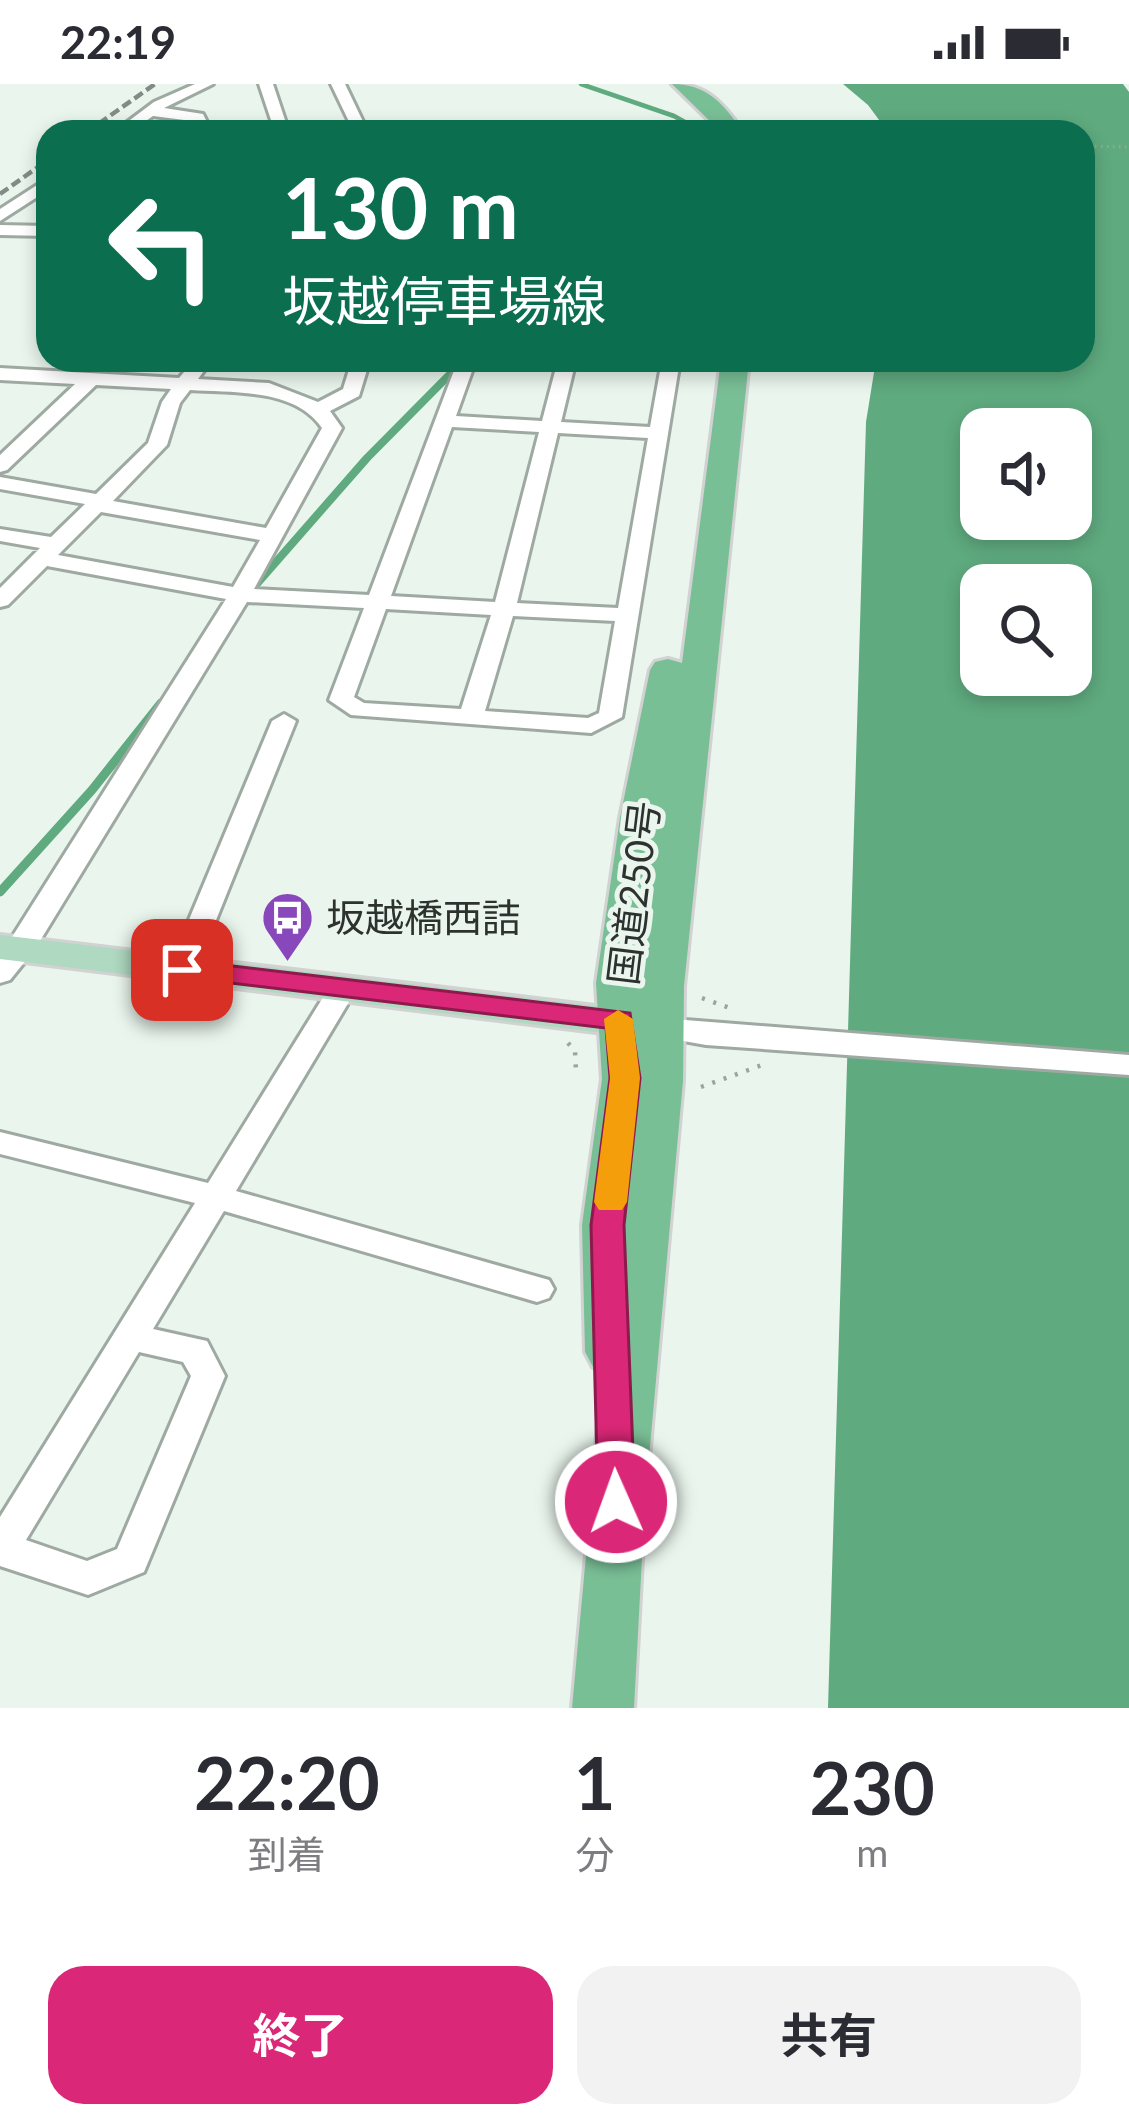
<!DOCTYPE html>
<html lang="ja">
<meta charset="utf-8">
<style>
body{margin:0;font-family:Lato,"Noto Sans JP",sans-serif;background:#f2f2f3;color:#2b2b33;height:100vh;display:flex;flex-direction:column;font-size:45px;white-space:nowrap}
*{box-sizing:border-box;margin:0}
p{font-size:39px;color:#7c7c81}
.icon{flex:none;width:66px;height:66px;fill:none;stroke:currentColor;stroke-width:2;stroke-linecap:round;stroke-linejoin:round}
.map{position:relative;height:1624px;overflow:hidden}
.side{display:flex;flex-direction:column;background:#fff;flex:1}
.side>*{flex:none}
.top-card{position:absolute;left:36px;top:36px;width:1059px;height:252px;border-radius:36px;box-shadow:0 6px 18px #0003;background:#0b6e4f;color:#fff;overflow:hidden}
.controls{position:absolute;left:960px;top:324px;display:grid;gap:24px}
.controls a{display:grid;place-items:center;width:132px;height:132px;border-radius:24px;background:#fff;box-shadow:0 6px 18px #0003;font-size:60px}
.pin{position:absolute;display:grid;place-items:center;width:102px;height:102px;color:#fff;margin:-51px;border-radius:24px;box-shadow:0 6px 18px #0006}
.me{position:absolute;width:132px;margin:-66px;rotate:358deg;stroke-linejoin:round;filter:drop-shadow(0 0 9px #0008)}
.turn{display:flex;align-items:center;gap:42px;height:252px;padding:0 48px;font-size:54px}
.turn .icon{width:156px;height:156px;stroke-width:2.5}
.turn b{display:block;font-size:84px;line-height:102px}
.eta{display:flex;justify-content:space-evenly;align-items:center;height:204px;text-align:center}
.eta b{font-size:72px;font-weight:700;line-height:84px}
.action{display:flex;gap:24px;margin-top:auto;padding:24px 48px}
.action a{flex:1;height:138px;border-radius:36px;background:#db2777;color:#fff;font-size:48px;font-weight:700;line-height:138px;text-align:center}
.action a+a{background:#f2f2f3;color:#2b2b33}
.status{display:flex;justify-content:space-between;align-items:center;height:84px;padding:0 60px;background:#fff;direction:ltr}
.status svg{height:33px;fill:currentColor}
.map>svg:first-child{display:block}
.water{fill:#5faa7f;fill-rule:evenodd}
.lines{fill:none;stroke-linecap:round;stroke-linejoin:round}
.stream-far2{stroke:#5faa7f;stroke-width:4.5}
.stream-far1{stroke:#5faa7f;stroke-width:8}
.stream{stroke:#5faa7f;stroke-width:9}
.minor-casing{stroke:#9ea9a2;stroke-width:6}
.major-casing{stroke:#d1d2d1;stroke-width:6}
.highway-casing{stroke:#d1d2d1;stroke-width:6}
.path-far1{stroke:#9ba49e;stroke-width:3;stroke-dasharray:1.5 4.5;stroke-linecap:butt}
.path{stroke:#9ba49e;stroke-width:4.5;stroke-dasharray:3 9;stroke-linecap:butt}
.minor{fill:#fff;fill-rule:evenodd}
.major{fill:#afd9c0;fill-rule:evenodd}
.highway{fill:#79bf96;fill-rule:evenodd}
.rail{stroke:#838b86;stroke-width:4.5;stroke-dasharray:10 4.5;stroke-linecap:butt}
.route{fill:#db2777;stroke:#8e194d;stroke-width:3}
.slow{fill:#f59e0b}
.labels{text-anchor:middle;dominant-baseline:central;stroke-width:10;stroke-linejoin:round;paint-order:stroke}
.street-label{font-size:39px;fill:#2d322f;stroke:#e9f5ed}
.poi-label{font-size:39px;fill:#2d322f;stroke:#e9f5ed;text-anchor:start}
</style>
<div class="status"><b>22:19</b><svg viewBox="0 0 49 12"><path d="M0 12V9h3v3zM5 12V6h3v6zM10 12V3h3v9zM15 12V0h3v12zM26 1h20v11H26zM47 4h2v5h-2z"/></svg></div>
<div class="map">
<svg width="1129" height="1624" viewBox="0 0 1129 1624">
<rect width="100%" height="100%" fill="#e9f5ed"/>
<path class="water" d="M843,0H1123L1129,8V1624H828L866,338L876,276H1083V48H888L868,21ZM981,345H1071V435H981ZM981,501H1071V591H981Z"/>
<g class="lines">
<path class="stream-far2" d="M581,0L674,32L703,48"/>
<path class="stream-far1" d="M254,503L367,374L464,276"/>
<path class="stream" d="M0,808L92,706L161,619"/>
<defs>
<path id="minor" d="M195,0H213L164,24L203,30L212,48H198L192,37L153,32L130,48H114L154,18Z
M259,0H273L289,48H275Z
M331,0H345L368,48H354Z
M48,94V106L0,137V125Z
M0,141L48,142V152L0,151Z
M194,276H212L198,295L269,299L318,318L343,305L352,276H370L359,312L330,327L342,344L254,505L369,511L458,276H476L456,332L542,337L558,276H576L561,338L650,343L662,276H680L622,633L591,649L351,631L329,616L364,524L247,518L35,865L10,896L0,899V872L226,515L47,482L8,521L0,523V504L40,464L0,457V445L51,453L85,420L0,405V393L96,410L148,359L162,318L171,305L96,301L7,386L0,388V371L75,300L0,296V284L179,294ZM190,306C234,309 295,304 322,344L266,444L113,417L167,361L180,319ZM452,343L539,348L495,518L391,512ZM558,349L648,354L618,524L517,519ZM101,428L260,456L233,503L58,471ZM386,525L491,531L461,625L364,619L354,613ZM513,532L615,537L599,629L588,634L485,627Z
M284,630L296,637L196,886L182,895L172,892L168,886L272,637Z
M342,897L356,906L236,1107L549,1196L554,1205L549,1214L537,1218L224,1127L153,1245L207,1257L225,1292L144,1488L88,1511L0,1482V1433L195,1119L0,1070V1048L208,1099L332,899ZM139,1268L183,1278L191,1292L117,1465L87,1477L26,1456Z
M660,934L1129,971V991L706,961L650,951L645,944L650,937Z"/>
<path id="major" d="M0,851L645,928L659,932L664,941L659,950L645,954L0,875Z"/>
<path id="highway" d="M672,0C707,0 724,20 743,48H721Z
M721,276H749L684,902L683,997L645,1418L634,1624H572L603,1286L593,1283L585,1268L582,1141L602,995L596,899L620,734L650,586L655,578L668,575L682,579Z"/>
</defs>
<use href="#minor" class="minor-casing"/>
<use href="#major" class="major-casing"/>
<use href="#highway" class="highway-casing"/>
<path class="path-far1" d="M1083,62L1129,63"/>
<path class="path" d="M702,914L730,924
M568,959L575,967L576,987
M701,1003L765,980"/>
<use href="#minor" class="minor"/>
<use href="#major" class="major"/>
<use href="#highway" class="highway"/>
<path class="rail" d="M87,48L155,0
M0,110L48,76"/>
</g>
<path class="route" d="M182,876L630,929L640,994L624,1141L635,1418L630,1429L616,1434L603,1429L598,1418L591,1141L610,994L606,944L172,892L168,886L172,879Z"/>
<path class="slow" d="M618,926L633,935L640,994L627,1118L622,1126H599L594,1118L610,994L604,935Z"/>
<defs>
<symbol id="bus-pin" viewBox="-11 -11 22 30"><path d="M0 17L-7.5 6A9.5 9.5 0 1 1 7.5 6Z" fill="#8947bc" stroke="#e9f5ed"/><path d="M-5-6H5V4H4V6H2V4H-2V6H-4V4H-5ZM-3.5-4V0h7V-4ZM-3.5 1.2v1.5H-2V1.2ZM2 1.2v1.5H3.5V1.2Z" fill="#fff"/></symbol>
</defs>
<g fill-rule="evenodd">
<use href="#bus-pin" x="258" y="804" width="59" height="81"/>
</g>
<g class="labels">
<g class="street-label">
<text transform="translate(633 809) rotate(-83)">国道250号</text>
</g>
<g class="poi-label">
<text x="326" y="833">坂越橋西詰</text>
</g>
</g>
</svg>
<div class="controls">
<a><svg class="icon" aria-label="sound" viewBox="0 0 24 24"><path d="M4 9h4l5-4v14l-5-4H4zM17 9q2 3 0 6"/></svg></a>
<a><svg class="icon" aria-label="search" viewBox="0 0 24 24"><circle cx="10" cy="10" r="6"/><path d="M15 15l6 6"/></svg></a>
</div>
<div class="pin" style="left:182px;top:886px;background:#d93025"><svg class="icon" aria-label="arrive" viewBox="0 0 24 24"><path d="M6 21V4h12l-3 4 3 4H6"/></svg></div>
<svg class="me" style="left:616px;top:1418px" viewBox="-20 -20 40 40"><circle r="17" fill="#db2777" stroke="#fff" stroke-width="3"/><path d="M0-11L8 9 0 5-8 9z" fill="#fff"/></svg>
<div class="top-card">
<div class="turn"><svg class="icon" aria-label="left" viewBox="0 0 24 24"><path d="M17 20v-9H6M10 6l-5 5 5 5"/></svg><div><b>130 m</b>坂越停車場線</div></div>
</div>
</div>
<section class="side">
<div class="eta">
<div><b>22:20</b><p>到着</p></div>
<div><b>1</b><p>分</p></div>
<div><b>230</b><p>m</p></div>
</div>
<div class="action"><a>終了</a><a>共有</a></div>
</section>
